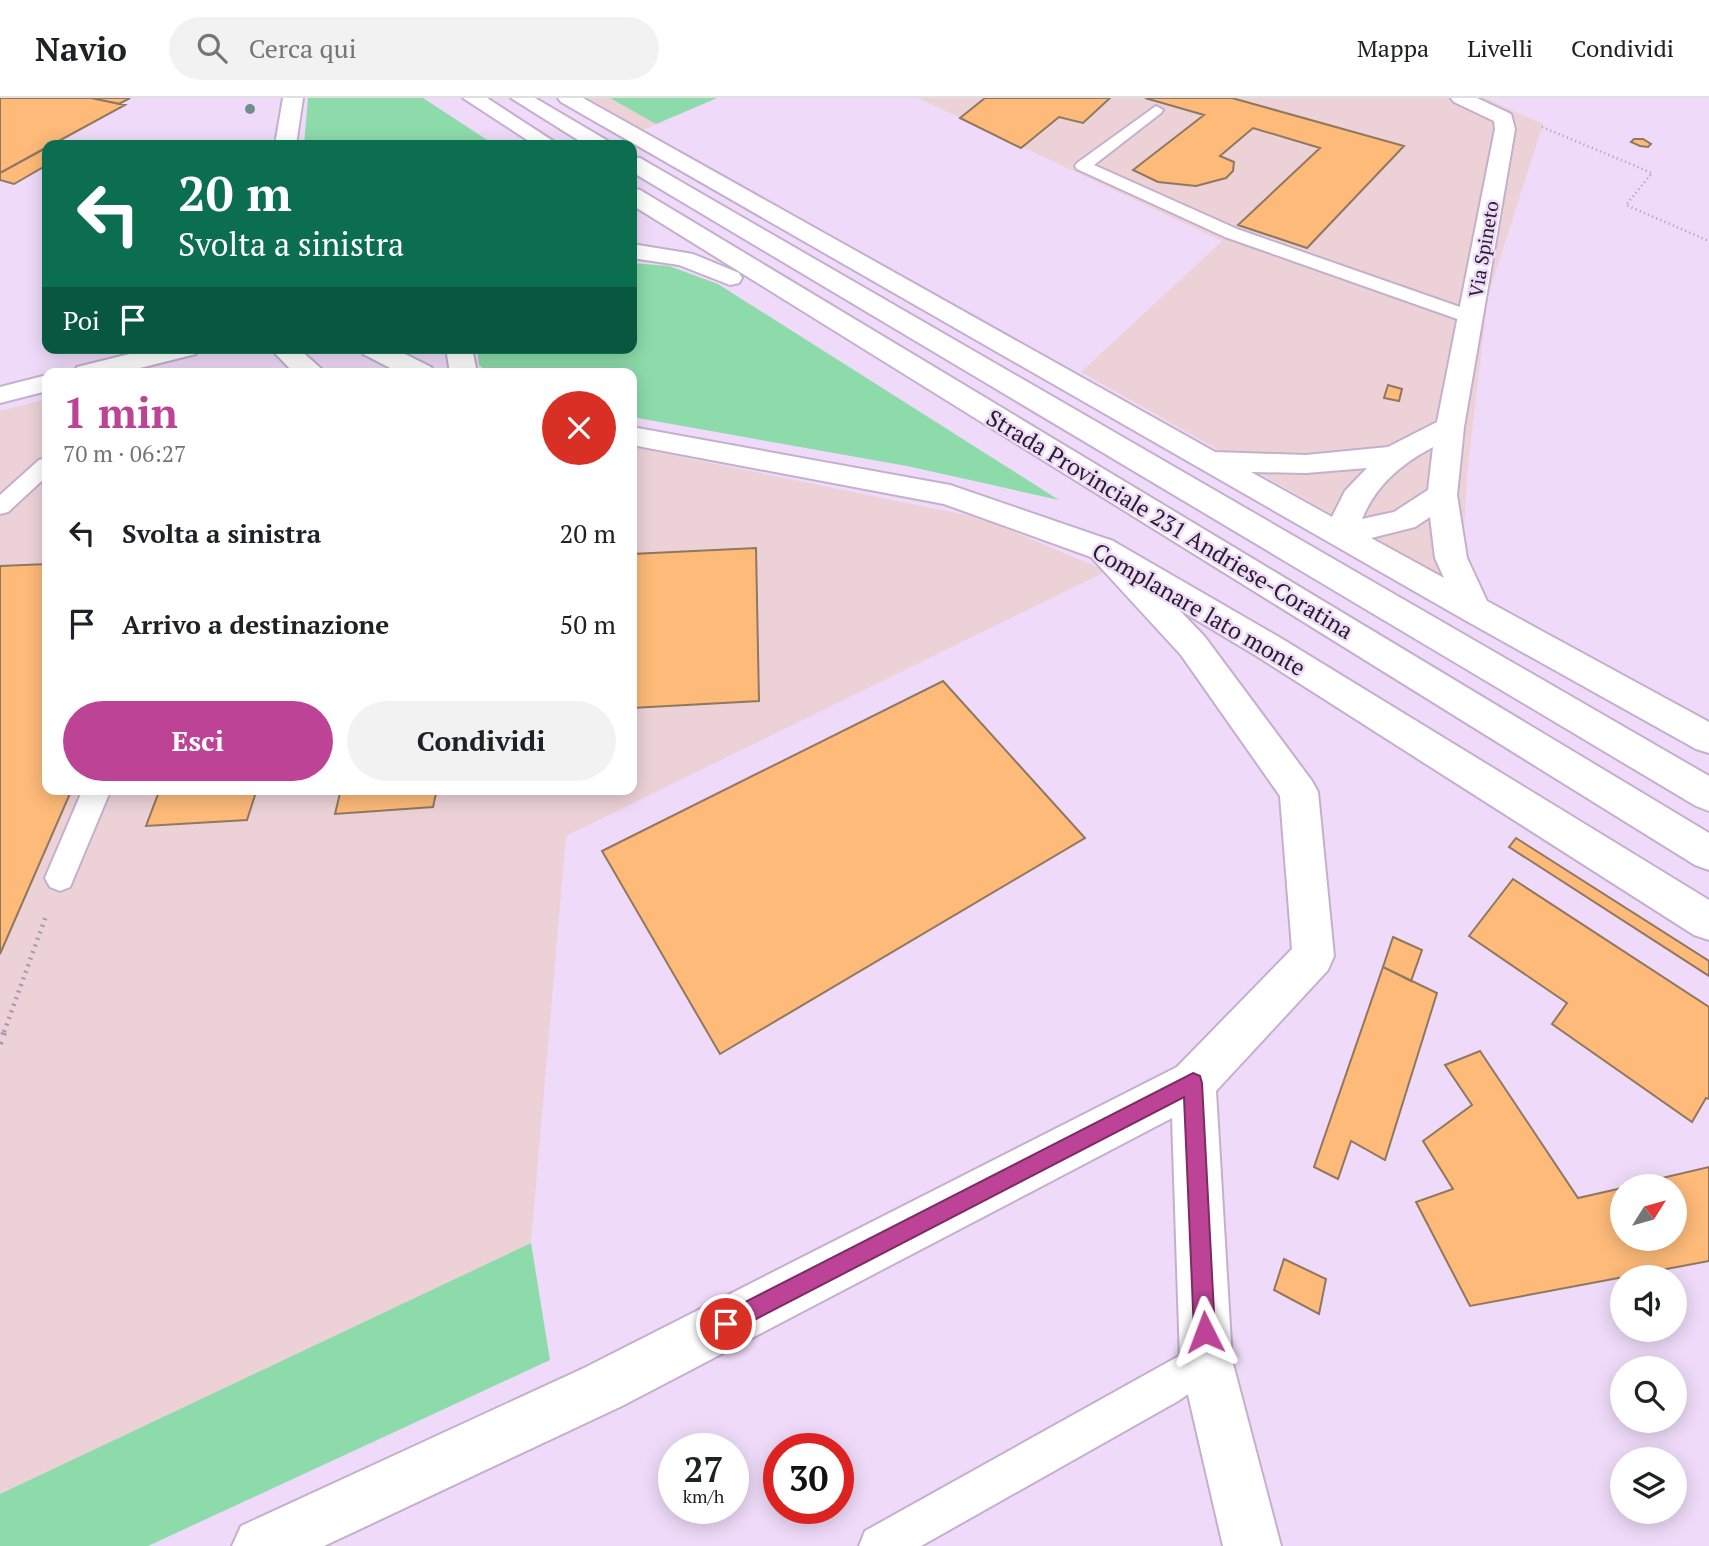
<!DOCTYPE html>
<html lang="it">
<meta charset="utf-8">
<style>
body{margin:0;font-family:"PT Serif",serif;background:#f2f2f2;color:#202124;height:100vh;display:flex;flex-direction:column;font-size:26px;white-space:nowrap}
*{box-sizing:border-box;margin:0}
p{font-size:23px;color:#757577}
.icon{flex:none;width:38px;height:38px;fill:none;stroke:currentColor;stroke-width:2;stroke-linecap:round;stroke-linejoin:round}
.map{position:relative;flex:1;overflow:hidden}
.side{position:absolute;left:42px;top:270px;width:595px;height:427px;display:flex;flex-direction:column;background:#fff;border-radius:14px;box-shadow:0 4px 18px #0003}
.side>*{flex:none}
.banner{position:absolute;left:42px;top:42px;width:595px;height:214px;border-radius:14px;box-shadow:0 4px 18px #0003;background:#0b6e4f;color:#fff;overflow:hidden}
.needle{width:46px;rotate:53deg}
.tools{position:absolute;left:1610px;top:1076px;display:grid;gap:14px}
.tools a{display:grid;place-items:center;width:77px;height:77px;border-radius:50%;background:#fff;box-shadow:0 4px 18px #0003;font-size:35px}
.speed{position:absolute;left:658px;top:1335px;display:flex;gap:14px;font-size:35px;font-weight:700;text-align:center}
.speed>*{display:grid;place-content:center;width:91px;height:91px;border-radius:50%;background:#fff;box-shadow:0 4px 18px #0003;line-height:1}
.speed small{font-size:18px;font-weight:400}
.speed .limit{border:10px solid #d22;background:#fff;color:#111}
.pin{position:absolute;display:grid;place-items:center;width:60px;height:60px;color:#fff;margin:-30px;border:4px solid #fff;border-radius:50%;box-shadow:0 2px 7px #0007}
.me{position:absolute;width:77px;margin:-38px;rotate:357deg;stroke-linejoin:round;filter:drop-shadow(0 0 5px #0008)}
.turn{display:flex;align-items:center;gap:24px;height:147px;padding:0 21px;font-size:32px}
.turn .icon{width:91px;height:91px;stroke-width:2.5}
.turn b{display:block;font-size:49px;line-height:60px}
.then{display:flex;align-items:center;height:66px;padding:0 21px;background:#0003;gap:14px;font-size:26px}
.round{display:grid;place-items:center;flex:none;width:74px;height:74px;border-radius:37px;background:#f2f2f2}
.overview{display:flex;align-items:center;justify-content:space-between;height:119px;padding:0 21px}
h1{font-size:42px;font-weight:800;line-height:52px;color:#bd4396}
.cta{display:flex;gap:14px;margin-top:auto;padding:14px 21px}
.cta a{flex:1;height:80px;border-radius:42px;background:#bd4396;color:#fff;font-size:28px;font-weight:800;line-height:80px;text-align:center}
.cta a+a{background:#f2f2f2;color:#202124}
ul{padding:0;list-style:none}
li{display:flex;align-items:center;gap:21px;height:91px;padding:0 21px}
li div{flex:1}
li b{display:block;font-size:26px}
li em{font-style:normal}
header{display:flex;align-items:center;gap:42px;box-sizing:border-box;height:98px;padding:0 35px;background:#fff;border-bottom:2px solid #e0e0e0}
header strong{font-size:33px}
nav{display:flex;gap:38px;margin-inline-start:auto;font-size:24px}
.search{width:490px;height:63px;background:#f2f2f2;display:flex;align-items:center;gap:18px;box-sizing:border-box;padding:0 24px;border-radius:38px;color:#757577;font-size:26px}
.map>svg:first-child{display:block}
.commercial{fill:#ecd2d7}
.green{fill:#8ddbaa}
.building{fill:#fdba79;stroke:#907760;stroke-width:2}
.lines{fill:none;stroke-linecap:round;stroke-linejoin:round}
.lane-casing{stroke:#c4b0cd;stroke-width:4}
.street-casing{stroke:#c4b0cd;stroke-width:4}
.secondary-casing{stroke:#c4b0cd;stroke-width:4}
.highway-casing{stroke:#c4b0cd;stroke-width:4}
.path-far2{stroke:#a898b0;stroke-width:2.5;stroke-dasharray:1 3.5;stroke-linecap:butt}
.path-far1{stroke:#a898b0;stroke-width:4.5;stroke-dasharray:2 5;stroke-linecap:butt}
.path{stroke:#a898b0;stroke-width:6;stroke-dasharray:2.5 7;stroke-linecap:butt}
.lane{fill:#fff;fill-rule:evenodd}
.street{fill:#fff;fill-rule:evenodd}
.secondary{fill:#fff;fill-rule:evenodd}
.highway{fill:#fff;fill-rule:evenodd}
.tree{fill:#728e89}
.route{fill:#bd4396;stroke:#7b2c62;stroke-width:2}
.labels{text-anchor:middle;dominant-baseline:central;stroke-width:5;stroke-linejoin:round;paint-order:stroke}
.far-street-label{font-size:19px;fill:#261e29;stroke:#efdbf9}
.street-label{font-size:23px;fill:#261e29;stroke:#efdbf9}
</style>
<header>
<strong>Navio</strong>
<div class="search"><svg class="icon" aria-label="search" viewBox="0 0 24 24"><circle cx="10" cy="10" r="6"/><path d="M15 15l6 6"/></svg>Cerca qui</div>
<nav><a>Mappa</a><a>Livelli</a><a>Condividi</a></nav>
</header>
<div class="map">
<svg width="1709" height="1448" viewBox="0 0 1709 1448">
<rect width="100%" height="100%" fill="#efdbf9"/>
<path class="commercial" d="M589,0H717L643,32Z
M918,0H1485L1543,26L1488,198L1467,377L1463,456L1487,504L1081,274L1222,143Z
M47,301V691H632V349L981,420L1107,473L566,738L531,1145L0,1396V313Z"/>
<path class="green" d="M308,0H423L495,47H304Z
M610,0H717L656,26Z
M632,165L669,168L718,186L1059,402L907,368L632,319V275H488L479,267L477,250H632Z
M531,1145L550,1262L148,1448H0V1396Z"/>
<path class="building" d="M0,0H91L125,7L0,75Z
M91,0H130L119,6Z
M985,0H1110L1083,25L1059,19L1021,50L960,20Z
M1145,0H1232L1404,48L1307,150L1238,127L1320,50L1253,30L1220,58L1234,64L1233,73L1226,80L1196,88L1158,84L1133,72L1204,17Z
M1634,41H1643L1651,46L1648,49L1640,48L1631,44Z
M47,49V67L14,86L0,82V75Z
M1388,287L1402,291L1399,303L1384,300Z
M756,450L759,603L632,610V456Z
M47,466V691H72L0,856V468Z
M943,583L1085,740L720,956L602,753Z
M160,691H257L247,722L146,728Z
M341,691H437L433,709L335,716Z
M1516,740L1709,863V878L1509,749Z
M1513,781L1709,909V1001L1706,1000L1692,1024L1552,926L1567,905L1469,838Z
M1393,839L1422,852L1411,883L1383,869Z
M1383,869L1437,895L1385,1062L1351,1043L1338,1081L1314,1069Z
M1480,953L1578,1100L1622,1090V1141H1675V1088H1628L1709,1069V1163L1470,1208L1416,1104L1453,1091L1423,1043L1472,1007L1445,967Z
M1284,1161L1326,1181L1319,1216L1274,1192Z"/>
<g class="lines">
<defs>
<path id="lane" d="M1156,8L1163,12L1161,15L1094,67L1237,131L1477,215L1479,219L1470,225L1463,223L1225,139L1077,71L1075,68L1077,65Z
M47,360V378L8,414L0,416V397L39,362Z
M83,691H111L70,789L60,793L50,789L45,780Z
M1206,1243L1219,1249L1225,1262L1219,1275L1178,1303L921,1448H859L865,1433Z"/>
<path id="street" d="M558,0H583L1215,354L1306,357L1388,349L1437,324L1495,31L1494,23L1454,4L1451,0H1477L1511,16L1515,31L1464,329L1457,397L1467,460L1487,503L1709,624V655L1696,651L1463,521L561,4ZM1433,349L1428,392L1394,414L1362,421C1376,387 1401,366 1433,349ZM1367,370L1345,393L1332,419L1251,374L1306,375ZM1430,419L1435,460L1444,480L1371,440L1415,429Z
M1102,440L1113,443L1205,539L1312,683L1318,694L1334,858L1328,872L1216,993L1232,1262L1281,1448H1223L1180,1262L1172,1020L622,1308L324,1448H232L241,1428L584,1270L1177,969L1292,851L1280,698L1181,557L1091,459L1086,451L1091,443Z"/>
<path id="secondary" d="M283,0H303L296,47H275Z
M154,250H200L196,256L120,275H74L77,269Z
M270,250H298L326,275H294Z
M359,250H393L431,269L434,275H400L363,256Z
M47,277V293L0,305V289Z
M632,329L950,387L1113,443L1279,539L1709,802V842L1694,837L1255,557L1091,459L944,406L632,347Z"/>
<path id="highway" d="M463,0H487L553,43L551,47H535Z
M511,0H535L608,43L612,47H586Z
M632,59L640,60L1709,678V713L1696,708L632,74Z
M632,90L640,92L1709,735V772L1695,767L632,107Z
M632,146L693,156L739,175L742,180L739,185L730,187L679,167L632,160Z
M446,250H472L477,275H450Z"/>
</defs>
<use href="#lane" class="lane-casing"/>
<use href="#street" class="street-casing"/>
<use href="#secondary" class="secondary-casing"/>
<use href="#highway" class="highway-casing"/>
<path class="path-far2" d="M1542,29L1652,75L1626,107L1709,143"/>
<path class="path-far1" d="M4,934L46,818"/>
<path class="path" d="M0,946L5,932"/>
<use href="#lane" class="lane"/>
<use href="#street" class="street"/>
<use href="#secondary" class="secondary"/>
<use href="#highway" class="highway"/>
</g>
<circle class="tree" cx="250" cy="11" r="5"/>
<path class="route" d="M1193,975L1200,978L1202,985L1215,1234L1212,1242L1205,1245L1197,1242L1194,1234L1184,999L733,1233L726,1237L718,1233L715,1226L718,1218Z"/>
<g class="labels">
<g class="far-street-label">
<text transform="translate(1483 151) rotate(-80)">Via Spineto</text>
</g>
<g class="street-label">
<text transform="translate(1170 426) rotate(31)">Strada Provinciale 231 Andriese-Coratina</text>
<text transform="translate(1199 511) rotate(30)">Complanare lato monte</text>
</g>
</g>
</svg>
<div class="tools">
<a><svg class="needle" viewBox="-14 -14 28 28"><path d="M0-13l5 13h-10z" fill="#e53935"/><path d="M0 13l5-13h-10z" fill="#757577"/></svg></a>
<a><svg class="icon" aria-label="sound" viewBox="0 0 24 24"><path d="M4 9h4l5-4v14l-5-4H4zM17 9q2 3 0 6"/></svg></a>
<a><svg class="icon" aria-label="search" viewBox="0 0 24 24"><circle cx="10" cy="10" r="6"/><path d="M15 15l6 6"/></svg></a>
<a><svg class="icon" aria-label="layers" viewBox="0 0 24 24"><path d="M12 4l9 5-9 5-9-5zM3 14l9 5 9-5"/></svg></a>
</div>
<div class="speed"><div>27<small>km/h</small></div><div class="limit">30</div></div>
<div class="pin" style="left:726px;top:1226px;background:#d93025"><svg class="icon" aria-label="arrive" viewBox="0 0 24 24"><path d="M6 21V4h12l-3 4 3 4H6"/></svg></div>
<svg class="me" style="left:1205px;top:1234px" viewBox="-20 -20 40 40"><path d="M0-17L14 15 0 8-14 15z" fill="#bd4396" stroke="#fff" stroke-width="4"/></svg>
<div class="banner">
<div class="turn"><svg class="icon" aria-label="left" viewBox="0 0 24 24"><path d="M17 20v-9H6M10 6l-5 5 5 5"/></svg><div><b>20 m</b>Svolta a sinistra</div></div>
<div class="then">Poi<svg class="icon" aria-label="arrive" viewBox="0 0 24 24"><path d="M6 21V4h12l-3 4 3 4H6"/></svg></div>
</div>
<section class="side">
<div class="overview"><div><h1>1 min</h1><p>70 m · 06:27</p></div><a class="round" style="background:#d93025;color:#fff"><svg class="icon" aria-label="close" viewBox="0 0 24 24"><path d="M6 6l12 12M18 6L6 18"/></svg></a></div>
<ul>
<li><svg class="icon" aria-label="left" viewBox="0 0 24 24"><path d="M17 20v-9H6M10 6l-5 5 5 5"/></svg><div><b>Svolta a sinistra</b></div><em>20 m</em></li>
<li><svg class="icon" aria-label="arrive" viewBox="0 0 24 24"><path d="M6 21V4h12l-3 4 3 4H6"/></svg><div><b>Arrivo a destinazione</b></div><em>50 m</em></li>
</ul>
<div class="cta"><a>Esci</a><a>Condividi</a></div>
</section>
</div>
